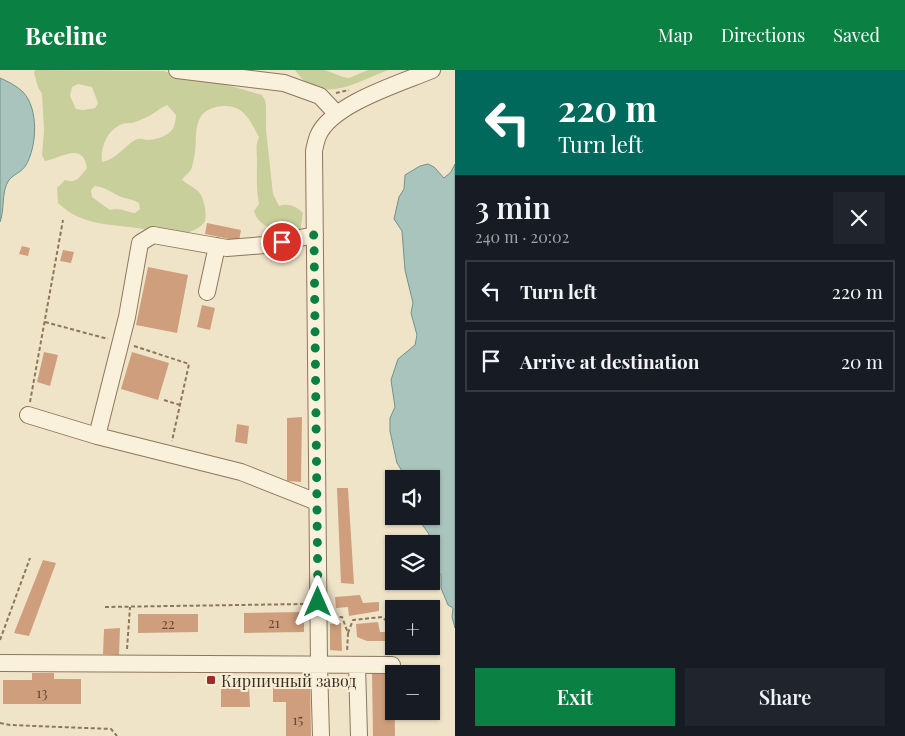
<!DOCTYPE html>
<meta charset="utf-8">
<style>
body{margin:0;font-family:"Playfair Display",serif;background:#20242c;color:#f1f3f6;height:100vh;display:flex;flex-direction:column;font-size:19px;white-space:nowrap}
*{box-sizing:border-box;margin:0}
p{font-size:16px;color:#9ea1a6}
.icon{flex:none;width:28px;height:28px;fill:none;stroke:currentColor;stroke-width:2;stroke-linecap:round;stroke-linejoin:round}
.map{position:relative;flex:1;overflow:hidden}
.details{display:flex;flex-direction:column;background:#171b24;width:450px}
.details>*{flex:none}
.guide{background:#00695c;color:#fff;overflow:hidden}
.controls{position:absolute;left:385px;top:400px;display:grid;gap:10px}
.controls a{display:grid;place-items:center;width:55px;height:55px;border-radius:0px;background:#171b24;box-shadow:0 1px 4px #0004;font-size:25px}
.pin{position:absolute;display:grid;place-items:center;width:42px;height:42px;color:#fff;margin:-21px;border:2px solid #fff;border-radius:50%;box-shadow:0 1px 5px #0007}
.me{position:absolute;width:55px;margin:-28px;rotate:0deg;stroke-linejoin:round;filter:drop-shadow(0 0 4px #0008)}
.turn{display:flex;align-items:center;gap:18px;height:105px;padding:0 20px;font-size:22px}
.turn .icon{width:65px;height:65px;stroke-width:2.5}
.turn b{display:block;font-size:35px;line-height:42px}
.round{display:grid;place-items:center;flex:none;width:52px;height:52px;border-radius:0px;background:#20242c}
.head{display:flex;align-items:center;justify-content:space-between;height:85px;padding:0 20px}
h1{font-size:30px;font-weight:600;line-height:38px}
.action{display:flex;gap:10px;margin-top:auto;padding:10px 20px}
.action a{flex:1;height:58px;border-radius:0px;background:#0b8043;color:#fff;font-size:20px;font-weight:600;line-height:58px;text-align:center}
.action a+a{background:#20242c;color:#f1f3f6}
ul{padding:0;list-style:none}
li{display:flex;align-items:center;gap:15px;height:62px;margin:0 10px 8px;padding:0 10px;border:2px solid #363941;border-radius:0px}
li div{flex:1}
li b{display:block;font-size:19px}
li em{font-style:normal}
header{display:flex;align-items:center;gap:30px;box-sizing:border-box;height:70px;padding:0 25px;background:#0b8043;color:#fff}
header strong{font-size:24px}
nav{display:flex;gap:28px;margin-inline-start:auto;font-size:18px}
main{display:flex;flex:1;min-height:0}
.map>svg:first-child{display:block}
.green{fill:#c9cf9b;fill-rule:evenodd}
.water{fill:#a9c4bc;stroke:#6f938a}
.building{fill:#cf9f7d}
.lines{fill:none;stroke-linecap:round;stroke-linejoin:round}
.minor-casing{stroke:#8d765c;stroke-width:18}
.path{stroke:#8d765c;stroke-width:2;stroke-dasharray:4 2.5;stroke-linecap:butt}
.minor{stroke:#faf1dc;stroke-width:16}
.route{stroke:#0b8043;stroke-width:9;stroke-dasharray:0 16.2}
.poi-dot{fill:#9e2a2b;stroke:#f7eed8;stroke-width:2}
.labels{text-anchor:middle;dominant-baseline:central;stroke-width:4;stroke-linejoin:round;paint-order:stroke}
.number-label{font-size:14px;fill:#624a37}
.poi-label{font-size:16px;fill:#3d2e20;stroke:#f7eed8;text-anchor:start}
</style>
<header>
<strong>Beeline</strong>
<nav><a>Map</a><a>Directions</a><a>Saved</a></nav>
</header>
<main>
<div class="map">
<svg width="455" height="666" viewBox="0 0 455 666">
<rect width="100%" height="100%" fill="#f0e4c8"/>
<path class="green" d="M35,0L164,1L189,10L217,12L262,25L265,30L266,36V60L273,124L279,136C288,133 296,136 303,143L300,162L280,165C269,156 258,155 254,141L259,134C256,118 257,107 257,90C257,81 255,76 259,67C254,58 248,44 238,39C227,33 206,36 200,48C194,59 197,71 195,82C194,88 193,97 190,101C187,105 184,106 182,110C187,114 193,117 198,121C204,127 207,143 205,151C203,157 188,163 183,164C167,167 152,160 137,158C107,154 81,155 58,133L57,118L65,110C76,114 80,107 87,98C83,71 62,88 45,91L42,85L44,61L42,24L38,17L34,3ZM78,14L92,17L98,33L95,38L83,40L76,39L70,26L72,17ZM167,35L176,45C175,59 172,63 159,68C155,69 151,70 147,70C142,69 140,68 135,70C123,77 117,89 102,92C100,78 107,61 120,55C124,53 128,53 132,53C136,52 142,49 147,47C154,44 160,38 167,35ZM95,116C107,118 109,121 119,126C125,129 133,129 139,133L140,139L135,143C125,142 120,137 110,140L92,127L91,120Z
M295,0H325L343,7L349,8L368,0H388C357,12 319,37 295,0Z"/>
<path class="water" d="M0,8C7,11 17,16 23,22C39,39 37,76 26,95C22,102 14,104 9,110C1,121 5,139 0,152Z
M428,94L434,97L444,108L451,102L455,94V558L452,547L453,538L448,535L441,518V505L431,492V474H426L429,464L421,453L411,446H431V409H407L397,393L390,361V348L395,337L391,310L398,289L415,275L417,265L411,243L413,233L405,200L402,161L394,149L399,127L404,119L405,105L420,96Z"/>
<path class="building" d="M207,153L241,160L239,171L205,164Z
M22,176L30,178L28,186L19,184Z
M63,180L74,182L71,193L60,191Z
M148,197L188,205L177,263L136,255Z
M202,235L215,238L210,260L197,257Z
M44,282L58,285L50,316L37,312Z
M132,282L169,293L158,330L121,319Z
M302,347L301,412L287,411V348Z
M237,354L249,356L247,374L235,372Z
M337,418H348L354,514L341,513Z
M43,490L56,493L29,566L14,563Z
M360,525L363,533L379,532V541L349,546L348,537L336,538L335,527Z
M304,542V562L244,563V543Z
M138,544H198V562L138,563Z
M378,552L380,562H389V571H367L357,567L356,554Z
M341,553L342,581L330,580V554Z
M120,558L119,585L103,584L104,559Z
M394,602L395,666H373L372,603Z
M32,603H54V609H81V634H3V610H32Z
M273,608H310L311,666H286V632H273Z
M221,615H249L250,637H221Z"/>
<g class="lines">
<defs>
<path id="minor" d="M177,0L284,13L320,26L336,43
M207,222L217,176
M28,345L97,366L241,402L317,432
M97,366L127,247L140,173L153,165L227,178L265,175L315,165
M0,593L392,595
M357,595L359,666
M321,666L319,596L314,81C315,76 316,71 318,66C331,34 401,13 432,0"/>
</defs>
<use href="#minor" class="minor-casing"/>
<path class="path" d="M336,23L349,20
M45,252L108,269
M134,276L189,294L172,371
M164,330L180,335
M30,332L63,150
M105,537L305,534
M333,547H342L348,563L347,582
M348,563L353,550L382,547L394,558
M0,570L30,488
M127,579L130,537
M389,582L394,568
M0,653L10,655L111,659L117,666"/>
<use href="#minor" class="minor"/>
</g>
<g class="lines">
<path class="route" d="M282,172L314,165L318,532"/>
</g>
<rect class="poi-dot" x="206" y="605" width="10" height="10" rx="2.5"/>
<g class="labels">
<g class="number-label">
<text x="274" y="552">21</text>
<text x="168" y="553">22</text>
<text x="42" y="622">13</text>
<text x="298" y="649">15</text>
</g>
<g class="poi-label">
<text x="221" y="610">Кирпичный завод</text>
</g>
</g>
</svg>
<div class="controls">
<a><svg class="icon" aria-label="sound" viewBox="0 0 24 24"><path d="M4 9h4l5-4v14l-5-4H4zM17 9q2 3 0 6"/></svg></a>
<a><svg class="icon" aria-label="layers" viewBox="0 0 24 24"><path d="M12 4l9 5-9 5-9-5zM3 14l9 5 9-5"/></svg></a>
<a>+</a>
<a>−</a>
</div>
<div class="pin" style="left:282px;top:172px;background:#d93025"><svg class="icon" aria-label="arrive" viewBox="0 0 24 24"><path d="M6 21V4h12l-3 4 3 4H6"/></svg></div>
<svg class="me" style="left:318px;top:532px" viewBox="-20 -20 40 40"><path d="M0-17L14 15 0 8-14 15z" fill="#0b8043" stroke="#fff" stroke-width="4"/></svg>
</div>
<section class="details">
<div class="guide">
<div class="turn"><svg class="icon" aria-label="left" viewBox="0 0 24 24"><path d="M17 20v-9H6M10 6l-5 5 5 5"/></svg><div><b>220 m</b>Turn left</div></div>
</div>
<div class="head"><div><h1>3 min</h1><p>240 m · 20:02</p></div><a class="round"><svg class="icon" aria-label="close" viewBox="0 0 24 24"><path d="M6 6l12 12M18 6L6 18"/></svg></a></div>
<ul>
<li><svg class="icon" aria-label="left" viewBox="0 0 24 24"><path d="M17 20v-9H6M10 6l-5 5 5 5"/></svg><div><b>Turn left</b></div><em>220 m</em></li>
<li><svg class="icon" aria-label="arrive" viewBox="0 0 24 24"><path d="M6 21V4h12l-3 4 3 4H6"/></svg><div><b>Arrive at destination</b></div><em>20 m</em></li>
</ul>
<div class="action"><a>Exit</a><a>Share</a></div>
</section>
</main>
